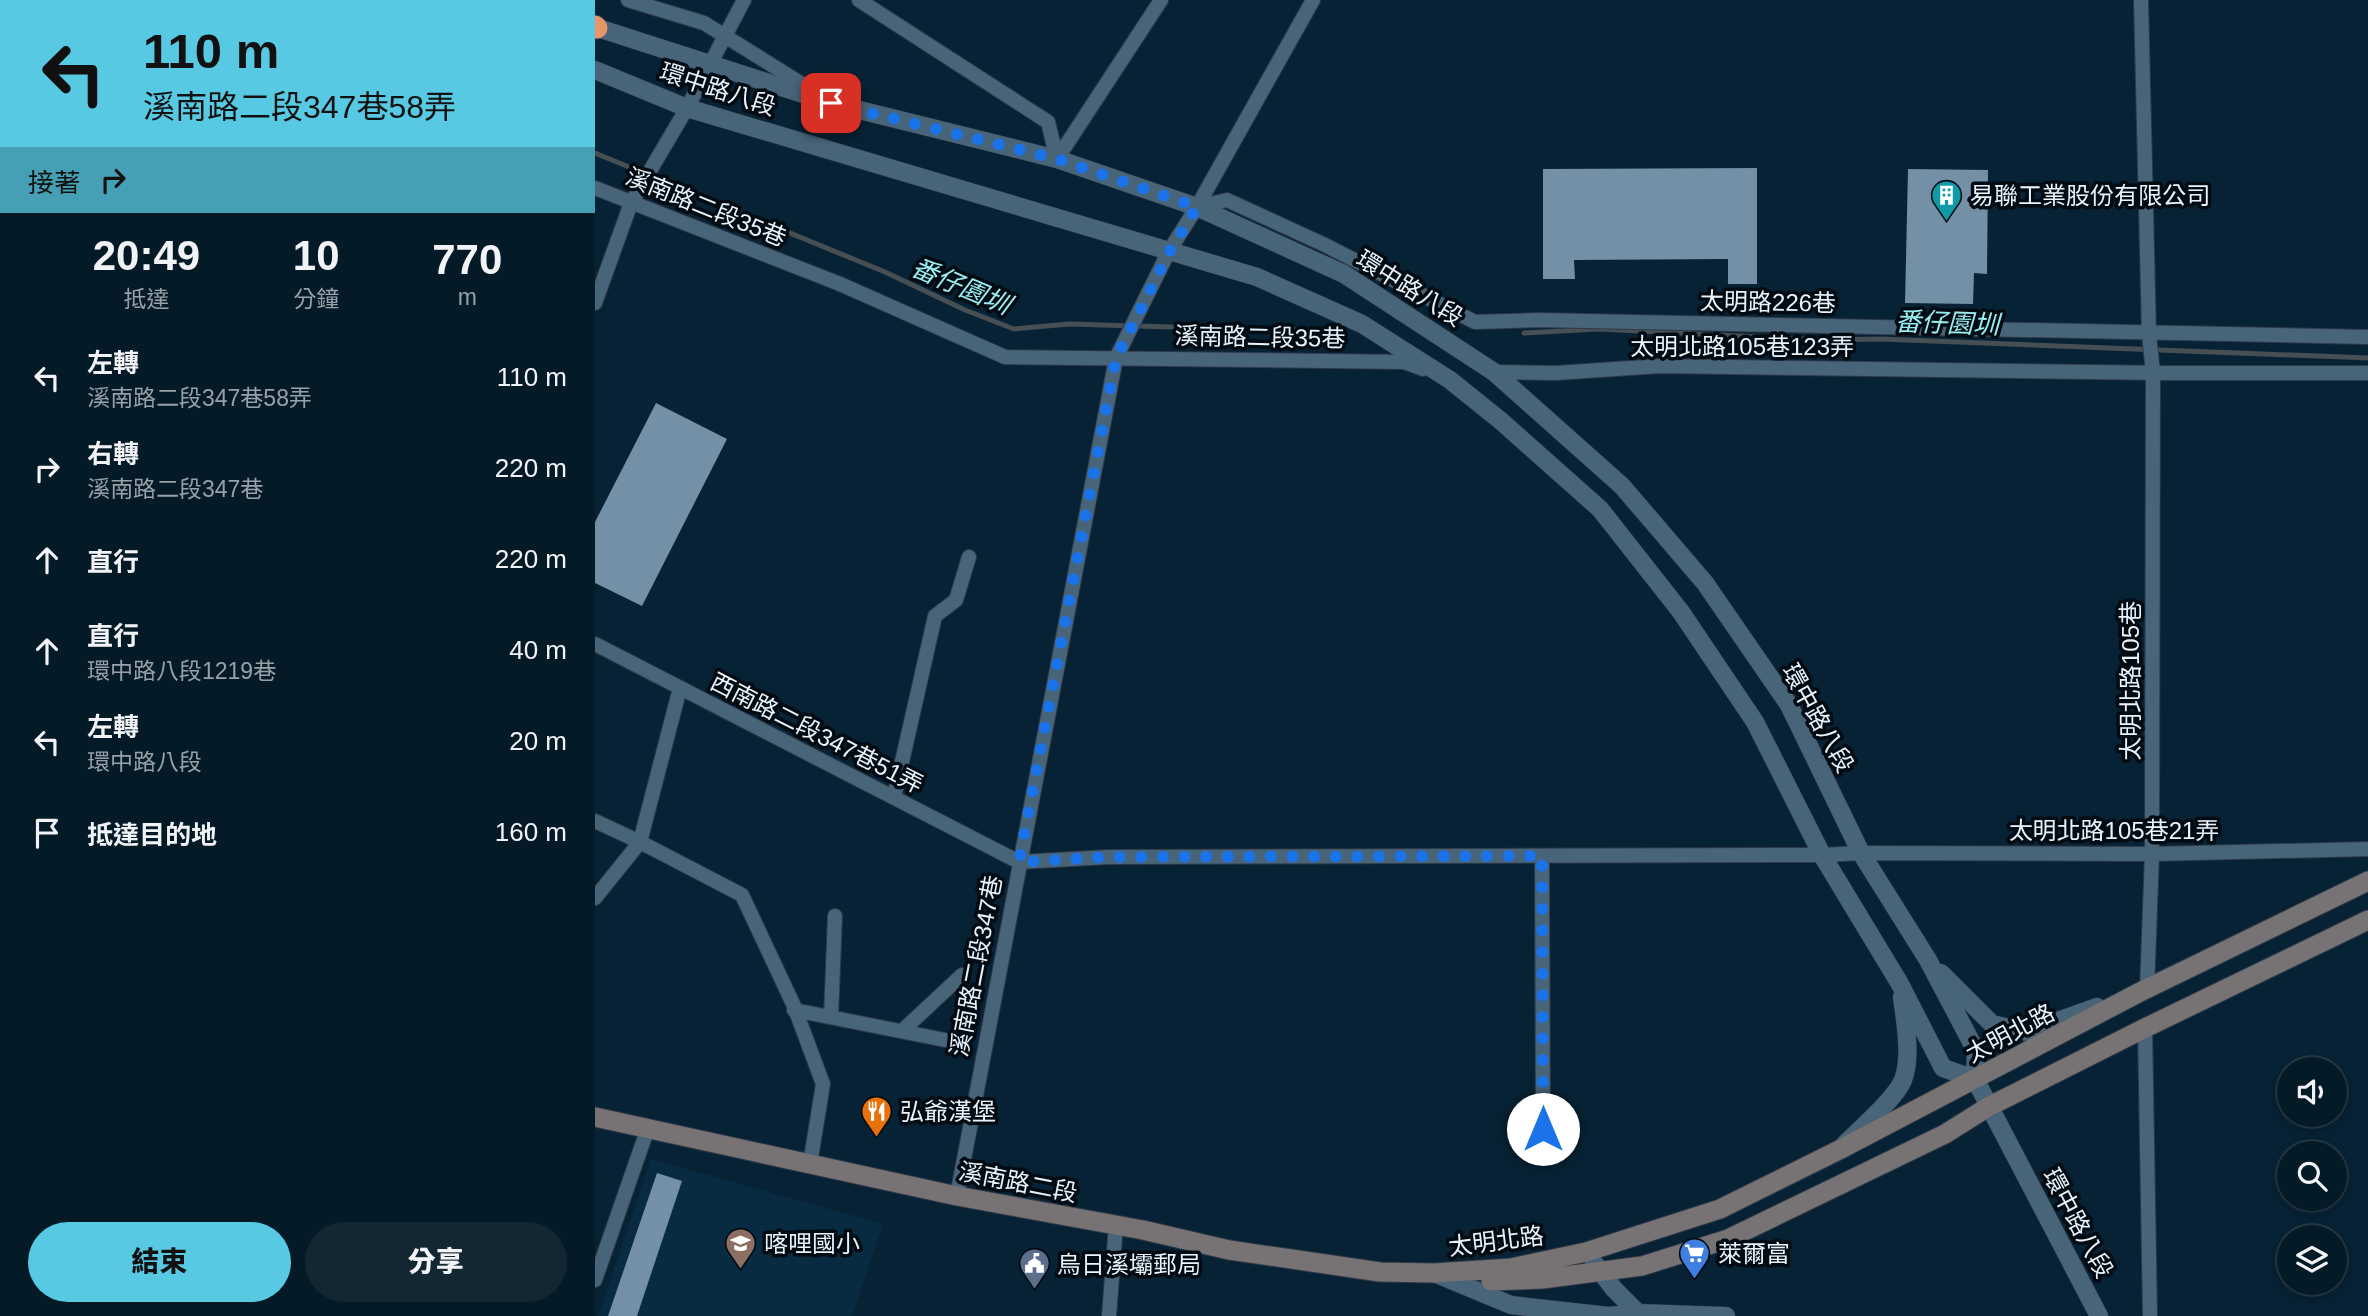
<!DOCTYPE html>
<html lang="zh-TW">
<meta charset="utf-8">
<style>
body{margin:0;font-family:Helvetica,"Noto Sans TC",sans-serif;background:#132733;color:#f1f3f6;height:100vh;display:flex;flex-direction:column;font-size:26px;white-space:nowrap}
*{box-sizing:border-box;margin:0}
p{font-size:23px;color:#97a1a7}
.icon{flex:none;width:38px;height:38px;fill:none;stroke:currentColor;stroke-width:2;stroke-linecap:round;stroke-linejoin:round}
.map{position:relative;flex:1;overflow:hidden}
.sheet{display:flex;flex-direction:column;background:#051a27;width:595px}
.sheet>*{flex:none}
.hud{background:#58c9e3;color:#111;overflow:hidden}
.controls{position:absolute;left:1682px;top:1057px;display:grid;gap:14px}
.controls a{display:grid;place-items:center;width:70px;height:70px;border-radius:50%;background:#051a27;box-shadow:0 4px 10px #0003,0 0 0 2px #263844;font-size:35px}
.pin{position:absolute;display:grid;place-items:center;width:60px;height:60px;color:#fff;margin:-30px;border-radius:14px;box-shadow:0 4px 10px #0006}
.me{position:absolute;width:77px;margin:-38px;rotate:0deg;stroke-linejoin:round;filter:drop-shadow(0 0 5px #0008)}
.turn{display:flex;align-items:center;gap:24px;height:147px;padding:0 28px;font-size:32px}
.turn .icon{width:91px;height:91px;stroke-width:2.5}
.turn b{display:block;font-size:49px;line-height:60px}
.then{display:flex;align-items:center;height:66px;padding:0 28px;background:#0003;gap:14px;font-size:26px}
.eta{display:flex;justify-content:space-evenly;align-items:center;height:119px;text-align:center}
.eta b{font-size:42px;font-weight:800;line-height:49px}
.action{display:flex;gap:14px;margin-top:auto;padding:14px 28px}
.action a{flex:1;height:80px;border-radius:42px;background:#58c9e3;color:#111;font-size:28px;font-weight:800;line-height:80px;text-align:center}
.action a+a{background:#132733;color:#f1f3f6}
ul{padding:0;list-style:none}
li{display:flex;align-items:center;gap:21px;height:91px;padding:0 28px}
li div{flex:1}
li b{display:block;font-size:26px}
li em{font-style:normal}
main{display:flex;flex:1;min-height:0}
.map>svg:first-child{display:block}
.built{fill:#092b42}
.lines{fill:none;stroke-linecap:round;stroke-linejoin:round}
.stream{stroke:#454f54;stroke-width:5}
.building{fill:#7390a6}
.minor-casing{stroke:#2e3948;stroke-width:16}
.tertiary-casing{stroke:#2e3948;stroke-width:19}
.secondary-casing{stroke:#2e3948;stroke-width:21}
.motorway-casing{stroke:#2e3948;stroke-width:23}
.minor{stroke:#486479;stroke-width:14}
.tertiary{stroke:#486479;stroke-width:18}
.secondary{stroke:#777374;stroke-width:19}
.motorway{stroke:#e6976a;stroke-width:21}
.route{stroke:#1a73e8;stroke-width:12;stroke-dasharray:0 21.6}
.labels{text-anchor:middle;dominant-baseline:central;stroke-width:7;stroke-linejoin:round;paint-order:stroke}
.street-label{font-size:24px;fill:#e7f3fd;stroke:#020a12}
.poi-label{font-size:24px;fill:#e7f3fd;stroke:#020a12;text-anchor:start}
.water-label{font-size:26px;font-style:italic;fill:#99eef2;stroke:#020a12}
</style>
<main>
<section class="sheet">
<div class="hud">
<div class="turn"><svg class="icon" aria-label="left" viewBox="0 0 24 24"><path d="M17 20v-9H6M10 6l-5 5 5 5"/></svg><div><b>110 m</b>溪南路二段347巷58弄</div></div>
<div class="then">接著<svg class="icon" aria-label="right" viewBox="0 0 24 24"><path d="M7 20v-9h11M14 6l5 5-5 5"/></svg></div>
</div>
<div class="eta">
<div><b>20:49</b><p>抵達</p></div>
<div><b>10</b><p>分鐘</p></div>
<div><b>770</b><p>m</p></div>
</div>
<ul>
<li><svg class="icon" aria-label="left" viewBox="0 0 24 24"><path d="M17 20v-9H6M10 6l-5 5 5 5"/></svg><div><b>左轉</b><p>溪南路二段347巷58弄</p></div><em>110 m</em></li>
<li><svg class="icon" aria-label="right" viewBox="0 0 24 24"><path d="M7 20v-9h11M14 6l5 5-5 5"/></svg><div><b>右轉</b><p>溪南路二段347巷</p></div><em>220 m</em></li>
<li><svg class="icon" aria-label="ahead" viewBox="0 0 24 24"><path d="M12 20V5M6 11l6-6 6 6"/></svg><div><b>直行</b></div><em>220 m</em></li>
<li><svg class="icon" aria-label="ahead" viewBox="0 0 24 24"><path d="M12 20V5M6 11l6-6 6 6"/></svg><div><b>直行</b><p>環中路八段1219巷</p></div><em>40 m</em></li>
<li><svg class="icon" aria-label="left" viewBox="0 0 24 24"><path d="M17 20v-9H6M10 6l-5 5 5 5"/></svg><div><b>左轉</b><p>環中路八段</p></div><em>20 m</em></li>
<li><svg class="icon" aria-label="arrive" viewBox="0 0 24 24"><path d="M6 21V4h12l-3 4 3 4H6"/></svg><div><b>抵達目的地</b></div><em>160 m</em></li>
</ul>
<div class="action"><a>結束</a><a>分享</a></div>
</section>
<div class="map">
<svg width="1773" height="1316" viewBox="0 0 1773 1316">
<rect width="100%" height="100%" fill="#072234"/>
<path class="built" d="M56,1159L288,1224L257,1316H3Z"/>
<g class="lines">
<path class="stream" d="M0,153L290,272L370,310L419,329L474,324L679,330H742
M929,333L1004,329L1228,340L1286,339L1773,358"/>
</g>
<path class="building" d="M1162,168V284H1133V259L979,260L980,279H948V169Z
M1313,169L1393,170L1392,274L1379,273L1378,304L1310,303Z
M61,403L132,439L47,606L0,583V522Z
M62,1173L87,1181L42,1316H13Z"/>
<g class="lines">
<defs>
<path id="minor" d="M33,0L109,23L223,94
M264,0L453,122L462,159
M1546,0L1554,334L1558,373L1557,854L1552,989
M462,159L566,0
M0,188L245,284L410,357L809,362L828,369
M602,207L632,200L730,245L880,322L943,320L1773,337
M0,303L36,203L92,108L149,0
M899,372L961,373L1065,366L1573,373H1773
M0,644L424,862L513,857L1227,855L1266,853L1557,854L1773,849
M299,797L340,616L361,600L374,557
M0,821L45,842L147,895L199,1006L228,1084L215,1164
M947,856L948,1129
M0,898L45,842L85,688
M199,1010L350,1040
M236,1017L240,916
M1550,1028L1555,1316
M307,1031L367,975
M362,1196L521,358L574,251L602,207L718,0
M0,1280L53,1128
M514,1316L521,1225"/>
<path id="tertiary" d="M0,27L236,103L462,159L602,207L749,274L899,372L1027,486L1110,583L1194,705L1266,853L1333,960L1381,1051L1380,1079L1504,1316
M0,70L92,108L662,277L767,324L855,380L906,421L1005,509L1086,612L1160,722L1227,855L1305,984L1348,1068L1380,1079
M1346,973L1397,1024L1432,1032L1502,1007
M1249,1145C1265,1129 1300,1099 1308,1080C1317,1057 1310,1021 1307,997
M999,1263L1019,1289L1043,1313
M839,1273L916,1305L1014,1316L1043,1313L1131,1316"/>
<path id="secondary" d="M0,1117L362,1196L548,1230L634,1250L785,1272L839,1273L916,1268L991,1252L1125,1209L1246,1149L1545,992L1773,881
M896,1281L947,1279L1047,1266L1133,1239L1350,1134L1393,1107L1550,1028L1773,920"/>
<path id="motorway" d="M0,26L2,28"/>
</defs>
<use href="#minor" class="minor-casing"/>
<use href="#tertiary" class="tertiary-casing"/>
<use href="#secondary" class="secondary-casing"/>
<use href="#motorway" class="motorway-casing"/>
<use href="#minor" class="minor"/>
<use href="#tertiary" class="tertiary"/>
<use href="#secondary" class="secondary"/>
<use href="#motorway" class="motorway"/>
</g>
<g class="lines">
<path class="route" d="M236,103L462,159L602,207L575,251L521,358L424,862L513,857L947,856L948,1129"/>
</g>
<defs>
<symbol id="building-pin" viewBox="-11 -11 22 30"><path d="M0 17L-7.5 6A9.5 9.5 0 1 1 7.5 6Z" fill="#0f9aa8" stroke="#020a12"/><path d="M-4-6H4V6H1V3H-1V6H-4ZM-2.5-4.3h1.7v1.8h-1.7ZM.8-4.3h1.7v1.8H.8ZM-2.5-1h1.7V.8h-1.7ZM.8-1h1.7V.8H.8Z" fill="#fff"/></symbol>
<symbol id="restaurant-pin" viewBox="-11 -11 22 30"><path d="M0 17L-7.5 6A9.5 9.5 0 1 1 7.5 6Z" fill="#e8710a" stroke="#020a12"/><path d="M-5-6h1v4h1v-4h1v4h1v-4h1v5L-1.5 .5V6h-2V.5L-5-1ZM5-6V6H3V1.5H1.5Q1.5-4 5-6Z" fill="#fff"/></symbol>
<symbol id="school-pin" viewBox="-11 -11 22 30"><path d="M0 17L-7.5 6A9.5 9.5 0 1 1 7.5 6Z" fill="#8d6e63" stroke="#020a12"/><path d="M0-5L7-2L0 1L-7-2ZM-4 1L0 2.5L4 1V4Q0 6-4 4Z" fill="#fff"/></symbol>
<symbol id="supermarket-pin" viewBox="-11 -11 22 30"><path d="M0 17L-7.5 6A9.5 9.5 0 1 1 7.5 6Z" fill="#3f7fe0" stroke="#020a12"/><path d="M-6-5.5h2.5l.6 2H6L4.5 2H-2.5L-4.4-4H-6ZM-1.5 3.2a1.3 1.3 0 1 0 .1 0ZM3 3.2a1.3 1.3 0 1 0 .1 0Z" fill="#fff"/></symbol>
<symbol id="civic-pin" viewBox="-11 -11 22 30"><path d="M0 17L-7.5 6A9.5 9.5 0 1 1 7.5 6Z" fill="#5c6f8a" stroke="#020a12"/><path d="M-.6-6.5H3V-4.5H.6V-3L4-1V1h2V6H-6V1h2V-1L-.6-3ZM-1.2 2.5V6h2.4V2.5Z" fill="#fff"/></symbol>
</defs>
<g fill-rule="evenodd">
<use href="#building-pin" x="1334" y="178" width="35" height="47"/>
<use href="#restaurant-pin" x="264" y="1094" width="35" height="47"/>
<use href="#school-pin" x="128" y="1226" width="35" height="47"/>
<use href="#supermarket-pin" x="1082" y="1236" width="35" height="47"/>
<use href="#civic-pin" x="422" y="1246" width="35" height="47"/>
</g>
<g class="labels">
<g class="street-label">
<text transform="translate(123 89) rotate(18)">環中路八段</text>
<text transform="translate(111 207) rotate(22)">溪南路二段35巷</text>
<text transform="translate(815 288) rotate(32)">環中路八段</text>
<text transform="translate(1173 302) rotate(1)">太明路226巷</text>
<text transform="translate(665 337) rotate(1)">溪南路二段35巷</text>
<text x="1147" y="346">太明北路105巷123弄</text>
<text transform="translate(1535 681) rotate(-90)">太明北路105巷</text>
<text transform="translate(1223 718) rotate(61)">環中路八段</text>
<text transform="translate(222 733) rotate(27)">西南路二段347巷51弄</text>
<text x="1519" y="830">太明北路105巷21弄</text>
<text transform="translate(381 966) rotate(-79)">溪南路二段347巷</text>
<text transform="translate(1415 1033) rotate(-28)">太明北路</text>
<text transform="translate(423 1182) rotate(11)">溪南路二段</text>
<text transform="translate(1483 1223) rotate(62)">環中路八段</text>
<text transform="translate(901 1241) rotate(-7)">太明北路</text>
</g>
<g class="poi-label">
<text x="1375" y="195">易聯工業股份有限公司</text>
<text x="305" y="1111">弘爺漢堡</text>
<text x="169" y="1243">喀哩國小</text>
<text x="1123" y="1253">萊爾富</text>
<text x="462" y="1264">烏日溪壩郵局</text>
</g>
<g class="water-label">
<text transform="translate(366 286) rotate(23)">番仔園圳</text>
<text transform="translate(1352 323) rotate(2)">番仔園圳</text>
</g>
</g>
</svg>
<div class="controls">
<a><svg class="icon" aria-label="sound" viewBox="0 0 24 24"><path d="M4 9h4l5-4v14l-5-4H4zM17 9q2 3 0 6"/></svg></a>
<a><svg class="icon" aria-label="search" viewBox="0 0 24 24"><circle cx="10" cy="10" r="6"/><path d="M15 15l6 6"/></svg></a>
<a><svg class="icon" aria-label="layers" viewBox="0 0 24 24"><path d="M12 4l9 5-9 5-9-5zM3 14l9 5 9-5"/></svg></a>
</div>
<div class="pin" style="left:236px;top:103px;background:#d93025"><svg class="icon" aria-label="arrive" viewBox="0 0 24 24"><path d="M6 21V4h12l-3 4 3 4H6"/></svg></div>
<svg class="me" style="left:948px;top:1129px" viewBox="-20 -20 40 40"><circle r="19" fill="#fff"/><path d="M0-13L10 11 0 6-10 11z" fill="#1a73e8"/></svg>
</div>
</main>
